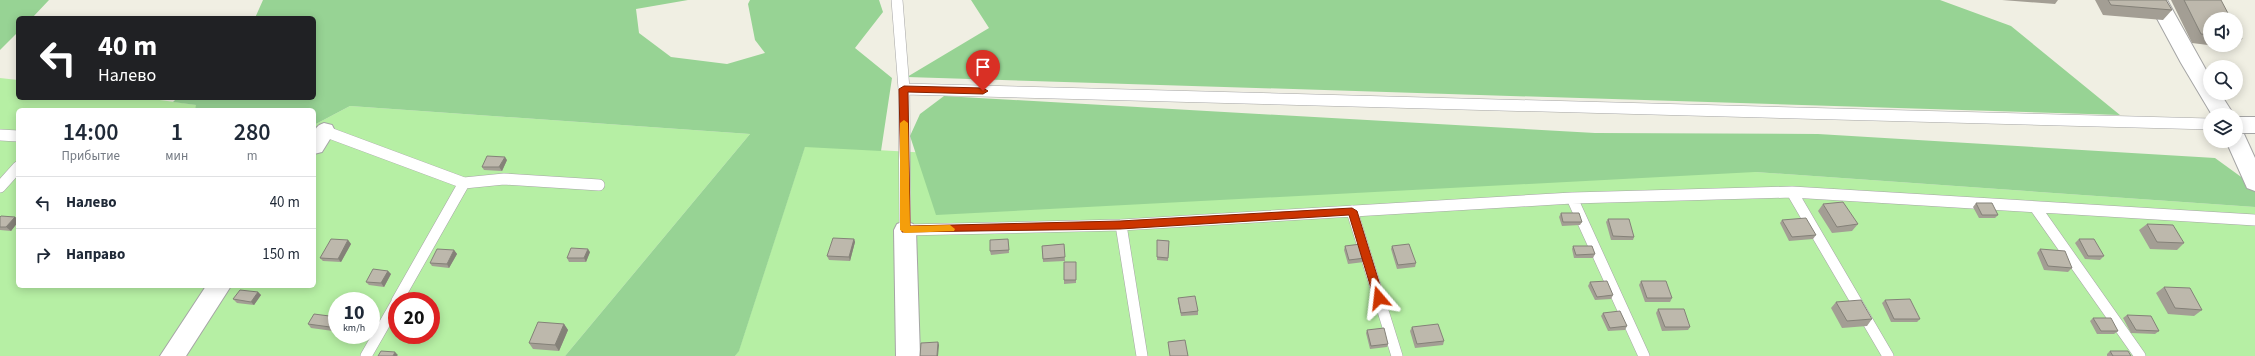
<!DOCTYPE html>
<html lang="ru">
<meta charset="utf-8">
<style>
body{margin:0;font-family:"Source Sans 3",sans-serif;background:#f6f6f7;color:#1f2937;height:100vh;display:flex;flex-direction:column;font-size:15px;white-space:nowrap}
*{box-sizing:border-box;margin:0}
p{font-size:13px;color:#747a83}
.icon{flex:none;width:22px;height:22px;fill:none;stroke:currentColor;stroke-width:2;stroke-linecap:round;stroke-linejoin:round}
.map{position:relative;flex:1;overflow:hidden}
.drawer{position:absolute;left:16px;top:108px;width:300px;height:180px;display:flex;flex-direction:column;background:#fff;border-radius:6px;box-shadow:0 2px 10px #0003}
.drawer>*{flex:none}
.banner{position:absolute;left:16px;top:16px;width:300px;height:84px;border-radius:6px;box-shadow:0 2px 10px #0003;background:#202124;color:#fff;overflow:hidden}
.fabs{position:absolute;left:2203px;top:12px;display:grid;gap:8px}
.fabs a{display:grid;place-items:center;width:40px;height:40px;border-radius:50%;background:#fff;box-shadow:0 2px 10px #0003;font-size:20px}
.speed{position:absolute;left:328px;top:292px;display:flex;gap:8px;font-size:20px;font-weight:700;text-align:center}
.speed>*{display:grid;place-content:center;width:52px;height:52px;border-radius:50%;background:#fff;box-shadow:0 2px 10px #0003;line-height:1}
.speed small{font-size:10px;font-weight:400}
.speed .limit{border:6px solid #d22;background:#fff;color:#111}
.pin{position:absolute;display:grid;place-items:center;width:34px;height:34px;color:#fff;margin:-41px -17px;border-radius:50% 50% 50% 0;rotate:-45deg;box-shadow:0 0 4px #0007}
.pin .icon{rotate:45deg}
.me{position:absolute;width:44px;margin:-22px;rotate:343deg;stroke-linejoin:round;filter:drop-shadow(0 0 3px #0008)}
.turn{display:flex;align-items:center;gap:14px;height:84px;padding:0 16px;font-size:18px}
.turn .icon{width:52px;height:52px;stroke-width:2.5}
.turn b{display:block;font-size:28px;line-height:34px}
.eta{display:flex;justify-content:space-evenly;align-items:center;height:68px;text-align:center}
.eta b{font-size:24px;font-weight:600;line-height:28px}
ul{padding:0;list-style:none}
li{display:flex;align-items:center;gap:12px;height:52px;padding:0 16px;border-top:1px solid #e0e1e3}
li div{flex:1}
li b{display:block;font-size:15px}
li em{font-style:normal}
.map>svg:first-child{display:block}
.grass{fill:#b6efa4;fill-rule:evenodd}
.forest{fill:#97d394}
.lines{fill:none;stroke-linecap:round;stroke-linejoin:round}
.service-casing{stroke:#a5a5a5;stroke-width:12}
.minor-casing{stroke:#a5a5a5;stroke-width:2}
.service{stroke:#fff;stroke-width:11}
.minor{fill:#fff;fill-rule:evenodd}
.wall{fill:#a39e94}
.shaded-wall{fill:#848178}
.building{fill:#bdb8ac;stroke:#848178}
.route{fill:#cc3400;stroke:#852200}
.slow{fill:#f59e0b}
</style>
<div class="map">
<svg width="2255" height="356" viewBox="0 0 2255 356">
<rect width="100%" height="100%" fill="#f0efe3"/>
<path class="grass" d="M0,78L18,80V98H145L197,105L195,110H18V286H314V125L350,106L750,134L565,356H0ZM337,301H371V335H337ZM397,301H431V335H397Z
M805,146L930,153L1755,172L2255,207V356H735L739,350Z"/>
<path class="forest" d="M0,0H49L32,18H18V32L0,50Z
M263,0H688L636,9L639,33L671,57L727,64L765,53L755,40L748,4L750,0H879L883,12L855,48L892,78L881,151L805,147L739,351L735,356H565L750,134L350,106L314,125V110H195L196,105L173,102L177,98H314V18H255Z
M971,0H1940L2011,26L2120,115L907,77L989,28Z
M944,96L1595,133L1818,134L2215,158L2255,187V207L1755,172L936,215L910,136L920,114Z"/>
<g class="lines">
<defs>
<path id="service" d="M897,0L904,89L905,230L1121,225L1572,198L1792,192L2255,220
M904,89L2210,124
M324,131L464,183L504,179L599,185
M0,135L18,136
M0,187L18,167
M1792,192L1888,356
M1572,198L1644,356
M2035,207L2140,356
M1352,211L1397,356
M1121,225L1142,356
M397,301L464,183
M366,356L397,302"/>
<path id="minor" d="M2147,0H2167L2210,77V93H2220L2234,115H2212L2181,63Z
M2236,117H2255V133H2239L2244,134L2255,158V191L2247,188L2226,141H2236Z
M324,123L332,125L335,131L322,152L314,154C314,141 310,127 324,123Z
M905,221L913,224L916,230L920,356H896L894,230L897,224Z
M206,286H231L186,356H160Z"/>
</defs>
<use href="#service" class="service-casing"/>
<use href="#minor" class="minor-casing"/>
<use href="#service" class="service"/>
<use href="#minor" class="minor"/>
</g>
<path class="wall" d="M2002,0H2058L2055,4Z
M2095,0H2166L2172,10L2163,20L2103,15Z
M2171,0H2221L2210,19V45H2236L2232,48L2192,43Z
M2236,28L2242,39L2236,45Z
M507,160L502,171L484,170L482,167Z
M1976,203L1998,215L1995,218H1979L1973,207Z
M1823,204L1858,224L1852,231L1832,233L1818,211Z
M1561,213L1582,222L1580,225L1562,226L1559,217Z
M0,217H15L18,219V222L11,231L0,230Z
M1608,219L1634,237L1633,240H1611L1606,222Z
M1782,220L1816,235L1813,239L1789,241L1780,223Z
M2147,224L2184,243L2177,250L2150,249L2139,230Z
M854,239L855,242L850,261L829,260L827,256Z
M1008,239L1009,253L991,255L990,251Z
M2079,239L2104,256L2100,260L2085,259L2075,243Z
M348,240L351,244L341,262L323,261L320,258Z
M1157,240L1169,241L1168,261L1157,260Z
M1064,244L1065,261L1043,262L1042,246Z
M1345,246L1365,258L1364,262L1348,264L1344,250Z
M1392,246L1416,263L1415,267L1397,269L1391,249Z
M1573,246L1595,254L1593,258H1574L1572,249Z
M2040,249L2072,268L2068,272L2044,270L2037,253Z
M454,250L457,254L449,268L432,266L430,263Z
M590,252L586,262H569L567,258Z
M1076,262V283L1064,284V280Z
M388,271L391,274L384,287L369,285L366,282Z
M1641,281L1672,298L1670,302H1645L1639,285Z
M1590,282L1613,295L1611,299L1595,300L1588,286Z
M2164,287L2202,310L2194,316L2168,314L2156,293Z
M258,292L261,295L254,305L237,303L233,299Z
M1178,298L1198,311V315L1181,316L1178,301Z
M1885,300L1920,319L1917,322H1891L1882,303Z
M1836,302L1872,319L1867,326L1842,328L1831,308Z
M1658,309L1690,327L1688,330L1662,331L1656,313Z
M1603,313L1627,326L1625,330L1608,331L1601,316Z
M2127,315L2159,331L2155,334L2131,333L2123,318Z
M337,317V325L333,331L311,328L308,324Z
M2093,318L2118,331L2114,334H2097L2090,321Z
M564,324L568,330L559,351L533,349L529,343Z
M1412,327L1444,341L1443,345L1415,348L1410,331Z
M1367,330L1388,344L1387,347L1370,349L1366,333Z
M2110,351L2131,356H2107V354Z"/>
<path class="shaded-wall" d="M505,157L507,160L502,171L499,167Z
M15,217L18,219V222L11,231L6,227Z
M854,239L855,242L850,261L849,257Z
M348,240L351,244L341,262L338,259Z
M588,249L590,252L586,262L584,258Z
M454,250L457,254L449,268L447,264Z
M388,271L391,274L384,287L381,283Z
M258,292L261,295L254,305L251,302Z
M337,317V325L333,331L330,327Z
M564,324L568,330L559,351L555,345Z
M938,342L939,345L938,356H937Z
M395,352L398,355L397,356H393Z"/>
<path class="building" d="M2108,0H2166L2172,10L2111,5Z
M2184,0H2221L2231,19H2210V35L2201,34Z
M2236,28L2242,39L2236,38Z
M487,156L505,157L499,167H482Z
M1843,202L1858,224L1837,227L1823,204Z
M1976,203H1992L1998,215H1982Z
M1561,213H1579L1582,222H1563Z
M1,216L15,217L6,227H0V217Z
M1806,218L1816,235L1792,237L1782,220Z
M1608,219H1629L1634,237L1613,236Z
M2147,224L2173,225L2184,243L2157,242Z
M833,238L854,239L849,257L827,256Z
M331,239L348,240L338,259L320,258Z
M1008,239L1009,250L990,251V240Z
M2079,239H2094L2104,256H2088Z
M1157,240L1169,241L1168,258L1157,257Z
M1064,244L1065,257L1043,259L1042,246Z
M1361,244L1365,258L1349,260L1345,246Z
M1409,244L1416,263L1398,265L1392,246Z
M1573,246H1592L1595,254L1576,255Z
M571,248L588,249L584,258H567Z
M437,249L454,250L447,264L430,263Z
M2040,249L2065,251L2072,268L2048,266Z
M1064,262H1076V280H1064Z
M373,269L388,271L381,283L366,282Z
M1607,281L1613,295L1597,297L1590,282Z
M1641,281H1666L1672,298H1647Z
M2164,287L2190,288L2202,310L2175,308Z
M240,290L258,292L251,302L233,299Z
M1195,296L1198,311L1181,313L1178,298Z
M1910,299L1920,319H1894L1885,300Z
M1861,300L1872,319L1847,321L1836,302Z
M1658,309H1684L1690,327H1665Z
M1620,311L1627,326L1610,328L1603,313Z
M314,314L337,317L330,327L308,324Z
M2127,315L2151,316L2159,331L2136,330Z
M2093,318H2111L2118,331H2101Z
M538,322L564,324L555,345L529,343Z
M1438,324L1444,341L1417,344L1412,327Z
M1384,328L1388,344L1371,346L1367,330Z
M1185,340L1188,356H1170L1168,342Z
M938,342L937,356H920L921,343Z
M381,351L395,352L393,356H378Z
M2110,351H2128L2131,356H2113Z"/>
<path class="route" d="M904,86L983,88L988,91L983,94L908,92L910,226L1120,221L1352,208L1357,211L1384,298L1379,302L1374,298L1349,215L1120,229L902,232L899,89Z"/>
<path class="slow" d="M904,120L908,123L910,226L950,225L955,229L954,231L905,233L900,230V123Z"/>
</svg>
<div class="fabs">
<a><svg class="icon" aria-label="sound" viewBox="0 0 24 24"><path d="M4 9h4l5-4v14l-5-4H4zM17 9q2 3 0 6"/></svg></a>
<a><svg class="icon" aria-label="search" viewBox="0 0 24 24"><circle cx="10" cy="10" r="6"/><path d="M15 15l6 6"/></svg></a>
<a><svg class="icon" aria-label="layers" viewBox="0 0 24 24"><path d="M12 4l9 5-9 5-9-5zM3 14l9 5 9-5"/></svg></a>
</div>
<div class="speed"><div>10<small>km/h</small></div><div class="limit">20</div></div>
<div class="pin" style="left:983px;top:91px;background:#d93025"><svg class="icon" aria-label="arrive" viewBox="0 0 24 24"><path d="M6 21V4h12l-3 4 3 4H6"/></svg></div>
<svg class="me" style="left:1379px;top:298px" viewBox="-20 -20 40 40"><path d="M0-17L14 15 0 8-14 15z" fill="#cc3400" stroke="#fff" stroke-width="4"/></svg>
<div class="banner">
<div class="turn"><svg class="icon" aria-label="left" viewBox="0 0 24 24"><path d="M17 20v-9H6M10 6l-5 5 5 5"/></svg><div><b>40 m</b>Налево</div></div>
</div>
<section class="drawer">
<div class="eta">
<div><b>14:00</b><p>Прибытие</p></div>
<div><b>1</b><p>мин</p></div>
<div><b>280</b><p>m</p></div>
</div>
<ul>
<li><svg class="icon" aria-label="left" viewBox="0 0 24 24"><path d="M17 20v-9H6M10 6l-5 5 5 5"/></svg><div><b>Налево</b></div><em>40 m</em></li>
<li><svg class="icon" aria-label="right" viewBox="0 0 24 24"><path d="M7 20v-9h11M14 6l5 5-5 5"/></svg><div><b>Направо</b></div><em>150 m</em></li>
</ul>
</section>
</div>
